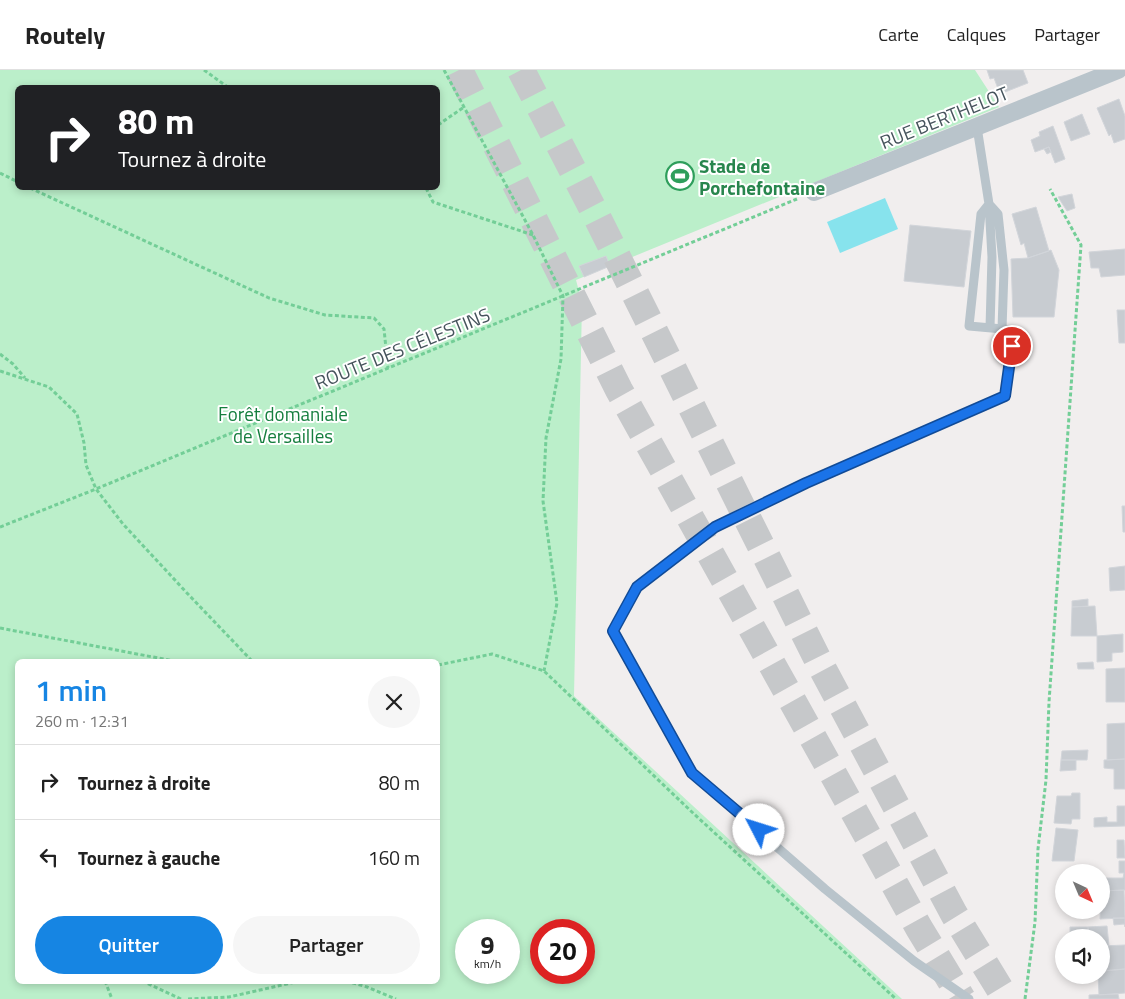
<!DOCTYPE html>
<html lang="fr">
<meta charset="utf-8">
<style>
body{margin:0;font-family:"Titillium Web",sans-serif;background:#f6f6f6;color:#222;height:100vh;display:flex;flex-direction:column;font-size:19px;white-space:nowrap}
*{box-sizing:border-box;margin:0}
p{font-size:16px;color:#767676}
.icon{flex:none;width:28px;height:28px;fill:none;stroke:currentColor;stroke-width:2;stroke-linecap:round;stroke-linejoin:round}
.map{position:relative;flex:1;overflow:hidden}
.sheet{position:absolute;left:15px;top:589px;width:425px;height:325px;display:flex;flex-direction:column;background:#fff;border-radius:8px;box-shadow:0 2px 8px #0003}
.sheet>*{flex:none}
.hud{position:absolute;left:15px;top:15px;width:425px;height:105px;border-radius:8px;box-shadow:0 2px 8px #0003;background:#202124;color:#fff;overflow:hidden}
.needle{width:32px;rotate:136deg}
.buttons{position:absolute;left:1055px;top:794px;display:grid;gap:10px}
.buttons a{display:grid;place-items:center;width:55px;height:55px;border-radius:50%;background:#fff;box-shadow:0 2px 8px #0003;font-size:25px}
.speed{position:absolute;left:455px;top:849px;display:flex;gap:10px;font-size:25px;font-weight:700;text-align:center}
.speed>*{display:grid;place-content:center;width:65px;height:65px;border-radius:50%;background:#fff;box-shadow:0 2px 8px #0003;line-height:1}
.speed small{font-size:12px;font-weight:400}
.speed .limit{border:8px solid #d22;background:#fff;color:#111}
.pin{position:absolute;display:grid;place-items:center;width:42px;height:42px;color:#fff;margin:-21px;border:2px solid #fff;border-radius:50%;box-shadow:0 1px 5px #0007}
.me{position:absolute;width:55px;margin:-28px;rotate:310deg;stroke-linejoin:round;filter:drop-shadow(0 0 4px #0008)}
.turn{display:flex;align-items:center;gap:18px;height:105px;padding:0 20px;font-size:22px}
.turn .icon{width:65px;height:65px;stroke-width:2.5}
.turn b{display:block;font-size:35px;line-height:42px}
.round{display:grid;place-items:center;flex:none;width:52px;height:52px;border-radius:26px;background:#f6f6f6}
.summary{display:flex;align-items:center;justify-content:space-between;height:85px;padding:0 20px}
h1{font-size:30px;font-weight:600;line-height:38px;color:#1685e3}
.action{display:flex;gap:10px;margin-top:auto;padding:10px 20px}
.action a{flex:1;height:58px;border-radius:30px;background:#1685e3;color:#fff;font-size:20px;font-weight:600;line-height:58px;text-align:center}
.action a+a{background:#f6f6f6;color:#222}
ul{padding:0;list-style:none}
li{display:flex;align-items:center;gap:15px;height:75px;padding:0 20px;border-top:1px solid #e0e0e0}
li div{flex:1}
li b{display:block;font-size:19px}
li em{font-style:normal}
header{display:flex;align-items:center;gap:30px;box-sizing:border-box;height:70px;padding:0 25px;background:#fff;border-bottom:1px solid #e0e0e0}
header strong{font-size:24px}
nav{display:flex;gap:28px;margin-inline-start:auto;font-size:18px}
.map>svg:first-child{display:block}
.green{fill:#bbefca;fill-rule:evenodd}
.water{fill:#87e3ed}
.building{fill:#c8ccd1;stroke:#d2d5da}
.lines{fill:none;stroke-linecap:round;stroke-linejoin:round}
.motorway-tunnel{stroke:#c6c8ca;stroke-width:28;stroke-dasharray:28 14;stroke-linecap:butt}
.path{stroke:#73ce97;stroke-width:3;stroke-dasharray:4 2.5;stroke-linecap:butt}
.service{stroke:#b9c4cb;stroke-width:9}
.minor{stroke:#b9c4cb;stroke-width:18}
.route-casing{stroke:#114b97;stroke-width:12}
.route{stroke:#1a73e8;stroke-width:9}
.labels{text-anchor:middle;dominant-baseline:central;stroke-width:4;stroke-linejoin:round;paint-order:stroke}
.street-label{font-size:19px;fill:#46545c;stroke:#fff}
.leisure-label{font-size:19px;font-weight:bold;fill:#27864d;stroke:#fff;text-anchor:start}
.park-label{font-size:19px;fill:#157e3e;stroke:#fff}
</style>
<header>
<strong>Routely</strong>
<nav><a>Carte</a><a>Calques</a><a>Partager</a></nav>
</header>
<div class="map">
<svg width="1125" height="929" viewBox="0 0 1125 929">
<rect width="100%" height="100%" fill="#f1eeee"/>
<path class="green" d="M0,0H975L999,37L576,210L582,233L574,626L902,929H0ZM18,18H438V118H18ZM18,591H438V911H18ZM466,860H509V902H466ZM541,860H584V902H541Z"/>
<path class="water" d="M885,128L898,159L840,183L827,152Z"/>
<path class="building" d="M987,0H1023L1028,13L1000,24L994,8L990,9Z
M1119,29L1125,46V69L1114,73L1111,64L1109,66L1097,38Z
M1082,44L1090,64L1071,71L1064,52Z
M1053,56L1065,89L1055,93L1049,77L1035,82L1031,70L1040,66L1039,62Z
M1049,77L1051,82L1047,84L1044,79Z
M1072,124L1075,138L1067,141L1058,127Z
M1036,137L1049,181L1028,188L1024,173L1021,175L1012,144Z
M910,155L971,161L964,217L904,211Z
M1125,179V205L1101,207L1099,198H1091L1089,182Z
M1051,180L1059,200L1054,247H1013L1011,189L1028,188Z
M606,186L610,196L584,207L579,196Z
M1117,240H1125V273H1119Z
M1122,436H1125V462H1123Z
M1125,496V520L1110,521L1109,498Z
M1088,529V536L1072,537V531Z
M1095,536L1097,566H1071L1072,537Z
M1123,564V582L1112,583V591L1097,592V566Z
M1093,592L1094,599H1078L1077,593Z
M1125,598V632H1106V599Z
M1125,653V689L1107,690V654Z
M1088,680L1087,690H1061L1062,681Z
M1125,689V719H1114V699L1104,698V690Z
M1061,690H1076V700L1060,701Z
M1072,723H1080V749H1072L1071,754L1054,753L1057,726H1071Z
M1117,736H1125V756L1094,757V748L1107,747V752H1117Z
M1056,758L1078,760L1074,791H1052Z
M1117,770H1124L1125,788H1117Z
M1119,791H1125V820L1101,821V808H1123L1124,803H1119Z
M1057,814H1064V822H1058Z
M1124,820L1125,848L1100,849L1101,821Z
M1113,848H1125V857L1124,854L1114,855Z
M1107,856L1109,876H1101V868H1089L1088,857Z
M1070,857H1088L1089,868H1070Z
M1125,875V899L1101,901V876Z
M1125,899V923L1099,925L1098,905H1101V901Z
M1118,924L1119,929H1089V925Z"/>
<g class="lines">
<path class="motorway-tunnel" d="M459,0L619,320L919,858L962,929
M521,0L596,145L819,592L954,844L1006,929"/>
<path class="path" d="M204,0L229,18
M444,0L533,165L563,226L561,289L546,368L543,431L557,533L544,601
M438,55L464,37
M0,103L18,112
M30,118L269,228L325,245L374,248L384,259L388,298
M426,118L433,132L533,165
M0,284L13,294L25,308
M0,301L49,317L77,344L84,373L86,395L96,419L123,454L186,522L252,591
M0,457L96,419L797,129
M0,558L174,591
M438,595L492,584L544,601L694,744L896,929
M105,911L112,929
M142,911L181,929
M346,911L367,917L396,929
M188,929L229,927L300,911
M1025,929L1035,852L1038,779L1046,710L1049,632L1081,175L1050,119"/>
<path class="service" d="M977,57L989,134L998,144L1004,200L1002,259
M989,134L992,187L990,258
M969,929L914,891L825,819L692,703L613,561L637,517L715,457L806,413L1005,325L1014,260L969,256L981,144L989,134"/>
<path class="minor" d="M814,122L1118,0"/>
</g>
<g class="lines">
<defs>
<path id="route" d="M759,760L692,703L613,561L637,517L715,457L806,413L1005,326L1012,276"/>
</defs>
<use href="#route" class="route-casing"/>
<use href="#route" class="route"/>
</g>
<defs>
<symbol id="stadium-ring" viewBox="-11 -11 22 22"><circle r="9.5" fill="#fff" stroke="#2e9e5b" stroke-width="1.5"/><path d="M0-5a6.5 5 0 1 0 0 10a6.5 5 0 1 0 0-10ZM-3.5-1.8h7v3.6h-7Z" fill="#2e9e5b"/></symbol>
</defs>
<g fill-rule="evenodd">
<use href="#stadium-ring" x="664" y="90" width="32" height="32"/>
</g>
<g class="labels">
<g class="street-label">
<text transform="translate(944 47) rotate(-22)">RUE BERTHELOT</text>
<text transform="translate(402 278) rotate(-22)">ROUTE DES CÉLESTINS</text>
</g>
<g class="leisure-label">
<text x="699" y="95">Stade de<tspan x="699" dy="22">Porchefontaine</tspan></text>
</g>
<g class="park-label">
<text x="283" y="343">Forêt domaniale<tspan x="283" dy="22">de Versailles</tspan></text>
</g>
</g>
</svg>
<div class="buttons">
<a><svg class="needle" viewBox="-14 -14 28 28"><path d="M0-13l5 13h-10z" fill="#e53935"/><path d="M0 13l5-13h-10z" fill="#767676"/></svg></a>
<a><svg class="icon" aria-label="sound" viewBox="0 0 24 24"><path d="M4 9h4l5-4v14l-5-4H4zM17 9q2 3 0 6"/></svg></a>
</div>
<div class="speed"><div>9<small>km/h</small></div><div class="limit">20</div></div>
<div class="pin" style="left:1012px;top:276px;background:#d93025"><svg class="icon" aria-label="arrive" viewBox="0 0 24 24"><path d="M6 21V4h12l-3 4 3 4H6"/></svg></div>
<svg class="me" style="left:759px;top:760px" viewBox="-20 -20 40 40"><circle r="19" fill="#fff"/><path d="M0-13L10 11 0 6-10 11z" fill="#1a73e8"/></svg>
<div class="hud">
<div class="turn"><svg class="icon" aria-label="right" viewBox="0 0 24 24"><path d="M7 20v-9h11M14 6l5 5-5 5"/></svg><div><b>80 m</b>Tournez à droite</div></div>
</div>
<section class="sheet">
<div class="summary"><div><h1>1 min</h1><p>260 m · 12:31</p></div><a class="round"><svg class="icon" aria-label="close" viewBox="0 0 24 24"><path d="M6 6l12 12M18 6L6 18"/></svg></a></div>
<ul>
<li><svg class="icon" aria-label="right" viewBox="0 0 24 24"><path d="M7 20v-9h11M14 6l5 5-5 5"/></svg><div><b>Tournez à droite</b></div><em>80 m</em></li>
<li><svg class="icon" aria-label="left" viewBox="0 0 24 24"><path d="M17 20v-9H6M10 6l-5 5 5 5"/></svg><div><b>Tournez à gauche</b></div><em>160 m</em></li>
</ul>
<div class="action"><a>Quitter</a><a>Partager</a></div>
</section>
</div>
